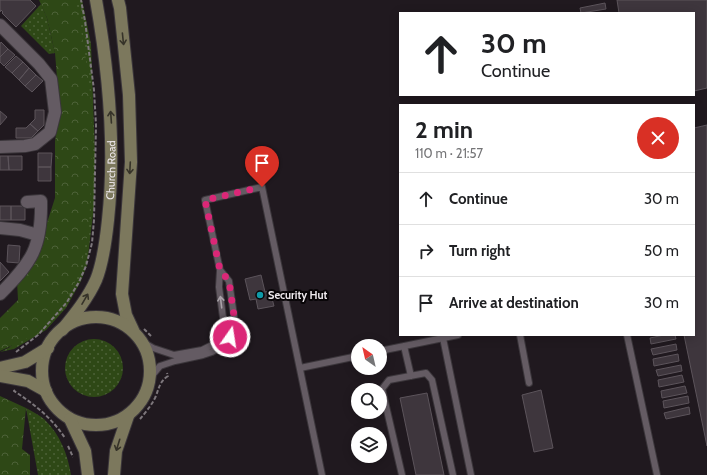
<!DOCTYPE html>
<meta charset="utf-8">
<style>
body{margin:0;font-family:Cabin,sans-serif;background:#f6f6f6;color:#202124;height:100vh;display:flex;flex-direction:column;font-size:15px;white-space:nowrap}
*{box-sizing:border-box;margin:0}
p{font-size:13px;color:#757577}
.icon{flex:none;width:22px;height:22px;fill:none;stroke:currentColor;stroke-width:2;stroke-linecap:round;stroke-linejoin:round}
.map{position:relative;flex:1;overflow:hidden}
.panel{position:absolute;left:399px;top:104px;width:296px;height:232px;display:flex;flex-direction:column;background:#fff;border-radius:0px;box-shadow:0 2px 10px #0003}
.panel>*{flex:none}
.top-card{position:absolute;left:399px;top:12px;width:296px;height:84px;border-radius:0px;box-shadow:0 2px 10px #0003;background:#fff;color:#202124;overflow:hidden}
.needle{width:26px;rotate:326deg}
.tools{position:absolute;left:351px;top:339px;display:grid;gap:8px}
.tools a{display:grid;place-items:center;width:36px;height:36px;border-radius:50%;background:#fff;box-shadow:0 2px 10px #0003;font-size:20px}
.pin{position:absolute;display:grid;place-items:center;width:34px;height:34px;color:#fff;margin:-41px -17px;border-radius:50% 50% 50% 0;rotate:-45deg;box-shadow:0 0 4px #0007}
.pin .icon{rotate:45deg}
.me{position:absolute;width:44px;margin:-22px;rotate:13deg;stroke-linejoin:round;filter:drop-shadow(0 0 3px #0008)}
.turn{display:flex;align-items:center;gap:14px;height:84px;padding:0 16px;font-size:18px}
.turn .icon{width:52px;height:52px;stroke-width:2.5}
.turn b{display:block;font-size:28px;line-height:34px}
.round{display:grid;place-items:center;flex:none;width:42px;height:42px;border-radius:21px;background:#f6f6f6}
.head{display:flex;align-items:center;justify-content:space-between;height:68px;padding:0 16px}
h1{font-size:24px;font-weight:800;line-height:30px}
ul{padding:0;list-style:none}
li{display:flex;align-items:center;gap:12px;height:52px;padding:0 16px;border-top:1px solid #e0e0e0}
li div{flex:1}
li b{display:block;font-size:15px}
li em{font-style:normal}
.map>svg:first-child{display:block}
.grass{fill:url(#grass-dots)}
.forest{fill:url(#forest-crowns)}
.building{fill:#3e363d;stroke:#5c545b}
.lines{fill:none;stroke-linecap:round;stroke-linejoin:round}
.lane-casing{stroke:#3b363b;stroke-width:8}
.street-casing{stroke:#3b363b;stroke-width:14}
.secondary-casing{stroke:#3b363b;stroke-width:14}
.path{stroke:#7d777c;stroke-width:2;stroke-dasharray:4 2;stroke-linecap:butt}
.lane{stroke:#645b63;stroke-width:6}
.street{stroke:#645b63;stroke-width:12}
.secondary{stroke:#7c785d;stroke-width:12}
.oneway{stroke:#363329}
.oneway2{stroke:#a9a2a8}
.route{stroke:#db2777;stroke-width:7;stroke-dasharray:0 12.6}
.culture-dot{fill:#0f9aa8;stroke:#080507;stroke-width:1.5}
.labels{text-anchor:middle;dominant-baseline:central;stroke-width:4;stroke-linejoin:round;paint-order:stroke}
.street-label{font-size:11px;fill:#eee9ed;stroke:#080507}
.poi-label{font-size:11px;font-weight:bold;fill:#eee9ed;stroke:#080507;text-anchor:start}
</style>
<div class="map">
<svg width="707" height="475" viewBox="0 0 707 475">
<defs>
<pattern id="grass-dots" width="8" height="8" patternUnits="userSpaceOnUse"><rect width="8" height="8" fill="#2e4816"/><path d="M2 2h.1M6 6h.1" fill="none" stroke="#4d6238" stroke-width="1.8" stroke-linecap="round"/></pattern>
<pattern id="forest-crowns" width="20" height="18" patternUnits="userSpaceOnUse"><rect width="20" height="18" fill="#2e4816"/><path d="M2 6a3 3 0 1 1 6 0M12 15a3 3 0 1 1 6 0" fill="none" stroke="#4d6238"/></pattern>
</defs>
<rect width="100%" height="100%" fill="#20191f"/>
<path class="grass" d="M65,0H82L91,44L95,155L94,206L87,265L81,281L66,308L46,330L14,349L0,352L10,347L38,320L69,285Z
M41,4L47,18L55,53L49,54L21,26Z
M65 368a29 29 0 1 1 58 0a29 29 0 1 1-58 0Z
M26,408C32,411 39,415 44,419C60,434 68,455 71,475H38Z"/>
<path class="forest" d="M39,0H76L86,60L92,110V163L89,227L80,271L62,309L26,339L0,351V318L18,300L17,281L43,235L55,198V141L59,118L57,78L55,53L47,18Z
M0,396L26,408L22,449L30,455V475H0Z"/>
<path class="building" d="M0,0H30L36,6L16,27L2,13L3,12L1,10L0,12Z
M617,0H707V88L694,91V13H619Z
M605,3L606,9L581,13L580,8Z
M1,42L8,49L0,57V44Z
M8,49L15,55L4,66L0,62V57Z
M16,56L23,62L12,73L5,67Z
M23,62L29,68L19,80L12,73Z
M29,68L36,75L25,86L19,80Z
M36,75L43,81L32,92L25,86Z
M35,110H44V125L38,131L30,124L35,119Z
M0,111L7,117L0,125Z
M30,124L38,131L31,138H16V128H26Z
M707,125V446L684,335H694V128Z
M38,153H52L51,167H38Z
M0,156H8L9,170H0Z
M8,156H22V170H9Z
M38,167H51V181H38Z
M0,206H11V220H0Z
M11,206H25V220H11Z
M8,245L20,246L19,263L7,262Z
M0,262L9,272L0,281Z
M261,275L265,292L270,291L274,306L258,309L256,299L250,300L245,279Z
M664,335H675L676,339L651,344L650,338Z
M676,344L677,350L653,355L651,349Z
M678,354L679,361L654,366L653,359Z
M681,365L682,371L658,376L656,370Z
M682,375L684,382L659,387L658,380Z
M685,386L687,393L662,398L661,391Z
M541,390L553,448L534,452L522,395Z
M427,393L444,475H416L400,398Z
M688,396L689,403L664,408L663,401Z
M689,407L690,414L666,419L664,413Z"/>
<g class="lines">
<defs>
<path id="lane" d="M220,270L205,200L262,187L322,475
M520,335L529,383
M627,335L657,475
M443,338L471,475
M141,341L153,348L174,355L202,350L216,343L224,325L219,287L220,270L229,281L235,323L230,337L222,346L212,352L203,355L175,361L160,366L150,378
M404,346L411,376
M380,351L458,335
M300,368L358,356
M402,475L382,389L389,380L426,373L432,380L453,475"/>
<path id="street" d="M0,25L39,64L51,79L55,112L50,132L35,144L25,146L0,147
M0,228L20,230L38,235
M0,294C32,262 42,247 41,201L27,202"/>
<g id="secondary">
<path d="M118,0L120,8L129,95L131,162L122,294L126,315L133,330"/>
<circle cx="96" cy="371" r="54"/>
<path id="s1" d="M62,330C75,314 88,298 96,280C103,263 106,239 108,220C116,146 109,73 96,0"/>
<path d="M0,368L25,362L48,348"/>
<path d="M0,376L28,381L46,391"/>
<path d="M70,419L85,451L88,475"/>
<path d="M114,475L116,451L128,416"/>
</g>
</defs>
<use href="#lane" class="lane-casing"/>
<use href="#street" class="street-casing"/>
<use href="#secondary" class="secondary-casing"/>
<path class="path" d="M144,329L151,336
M16,352L38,335L67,302L79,282L86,266L92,243L94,220L96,125L94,90L85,21L81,0
M15,390L14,391C34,404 52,418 65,438
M140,419C145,413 151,406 155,398C159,389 159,382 168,376L167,373
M68,446L73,457"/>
<use href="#lane" class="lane"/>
<use href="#street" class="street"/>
<use href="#secondary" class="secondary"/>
</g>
<defs><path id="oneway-shaft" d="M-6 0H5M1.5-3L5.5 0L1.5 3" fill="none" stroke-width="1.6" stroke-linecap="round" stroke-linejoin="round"/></defs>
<g class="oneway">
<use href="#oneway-shaft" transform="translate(123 39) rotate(84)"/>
<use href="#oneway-shaft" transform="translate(111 117) rotate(-94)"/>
<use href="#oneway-shaft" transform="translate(130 168) rotate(93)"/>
<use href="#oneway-shaft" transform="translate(85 299) rotate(-60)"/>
<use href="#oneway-shaft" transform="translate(118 445) rotate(107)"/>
</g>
<use class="oneway2" href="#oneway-shaft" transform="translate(221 302) rotate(-97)"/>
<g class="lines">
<path class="route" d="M230,337L235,323L229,281L220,270L205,200L262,187"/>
</g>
<circle class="culture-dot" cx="260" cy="295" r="4"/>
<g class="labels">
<g class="street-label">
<text stroke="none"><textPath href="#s1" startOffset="172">Church Road</textPath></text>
</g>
<g class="poi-label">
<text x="268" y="295">Security Hut</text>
</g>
</g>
</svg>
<div class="tools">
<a><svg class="needle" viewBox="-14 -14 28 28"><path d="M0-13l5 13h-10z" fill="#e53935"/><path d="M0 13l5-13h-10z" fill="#757577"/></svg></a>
<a><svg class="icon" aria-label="search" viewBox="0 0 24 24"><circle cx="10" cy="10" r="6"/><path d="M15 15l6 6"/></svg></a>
<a><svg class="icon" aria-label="layers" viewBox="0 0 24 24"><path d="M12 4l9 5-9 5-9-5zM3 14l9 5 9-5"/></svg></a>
</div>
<div class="pin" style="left:262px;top:187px;background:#d93025"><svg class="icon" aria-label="arrive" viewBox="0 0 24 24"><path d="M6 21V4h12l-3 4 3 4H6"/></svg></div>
<svg class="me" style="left:230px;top:337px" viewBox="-20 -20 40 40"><circle r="17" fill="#db2777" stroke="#fff" stroke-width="3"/><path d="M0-11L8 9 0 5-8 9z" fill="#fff"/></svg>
<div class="top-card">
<div class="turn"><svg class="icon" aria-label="ahead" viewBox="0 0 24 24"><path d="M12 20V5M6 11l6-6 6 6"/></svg><div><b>30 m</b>Continue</div></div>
</div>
<section class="panel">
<div class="head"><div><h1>2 min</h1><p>110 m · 21:57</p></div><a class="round" style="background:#d93025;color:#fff"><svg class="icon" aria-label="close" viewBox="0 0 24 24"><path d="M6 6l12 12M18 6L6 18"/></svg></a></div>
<ul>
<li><svg class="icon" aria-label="ahead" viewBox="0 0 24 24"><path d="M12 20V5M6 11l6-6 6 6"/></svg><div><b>Continue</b></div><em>30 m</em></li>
<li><svg class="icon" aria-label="right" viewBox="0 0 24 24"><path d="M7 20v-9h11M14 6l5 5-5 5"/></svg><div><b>Turn right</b></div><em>50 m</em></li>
<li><svg class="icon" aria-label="arrive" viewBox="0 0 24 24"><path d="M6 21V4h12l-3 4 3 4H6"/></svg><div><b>Arrive at destination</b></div><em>30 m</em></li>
</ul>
</section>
</div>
